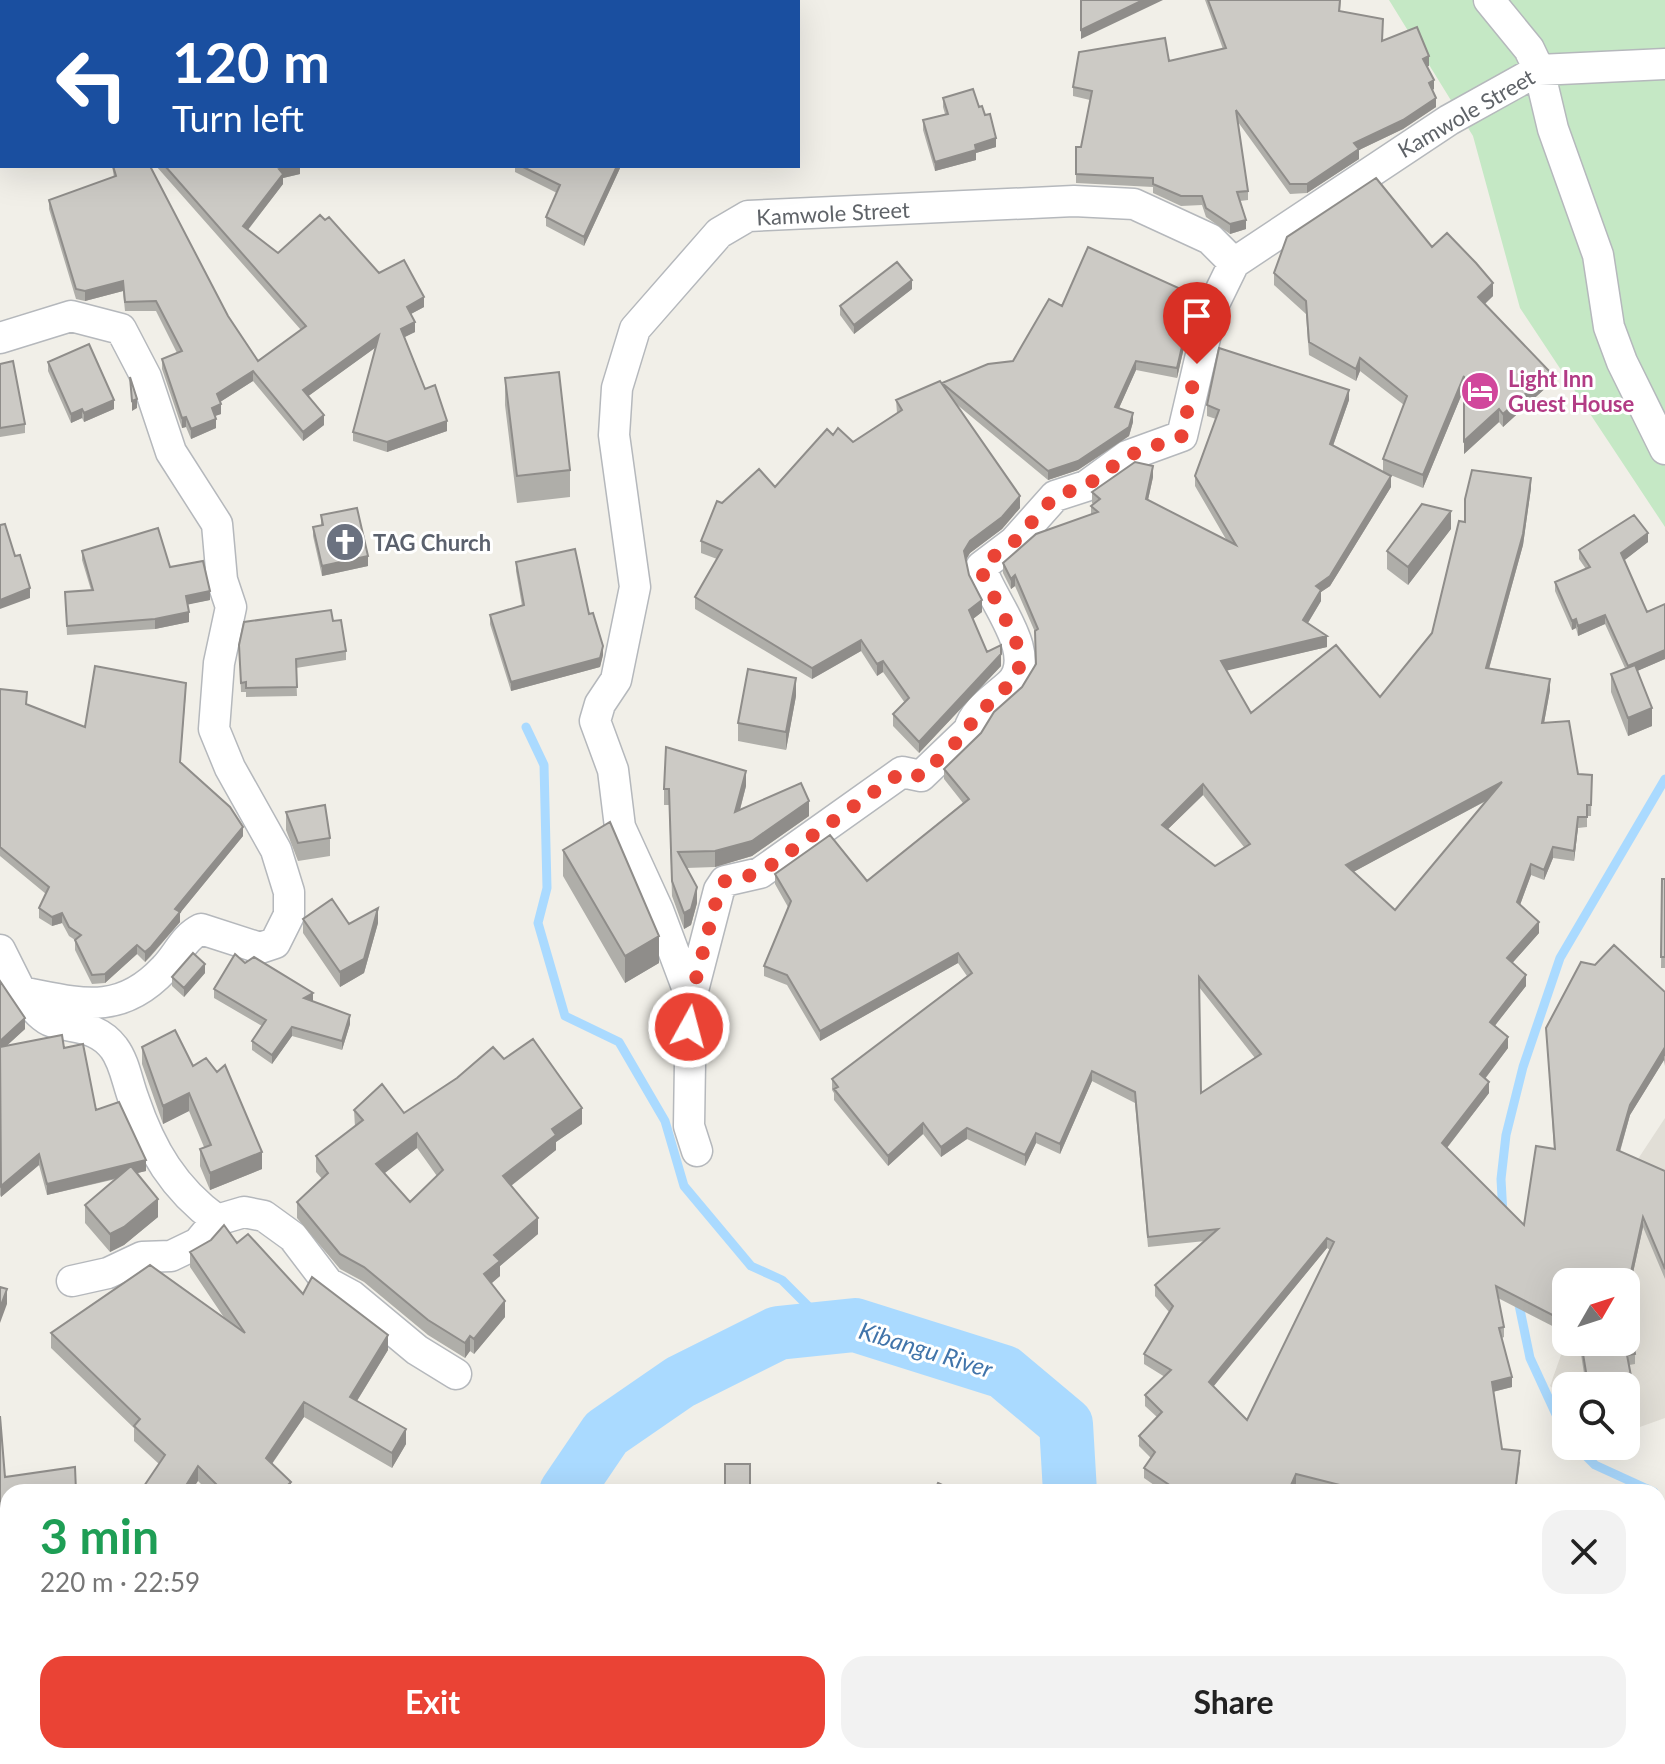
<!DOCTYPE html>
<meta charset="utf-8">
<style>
body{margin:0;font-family:Lato,sans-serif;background:#f2f2f2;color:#222;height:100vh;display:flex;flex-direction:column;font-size:30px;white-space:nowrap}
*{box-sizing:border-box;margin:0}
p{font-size:26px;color:#767676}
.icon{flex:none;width:44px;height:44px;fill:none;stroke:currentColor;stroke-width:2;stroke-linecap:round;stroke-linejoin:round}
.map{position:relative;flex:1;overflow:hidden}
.drawer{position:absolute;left:0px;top:1484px;width:1666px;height:280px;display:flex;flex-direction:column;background:#fff;border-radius:24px 24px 0 0;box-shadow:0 8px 32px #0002}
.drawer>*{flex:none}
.banner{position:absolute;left:0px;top:0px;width:800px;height:168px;box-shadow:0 8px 32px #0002;background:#1a4fa0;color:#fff;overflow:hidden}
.needle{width:52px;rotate:51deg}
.buttons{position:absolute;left:1552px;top:1268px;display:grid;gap:16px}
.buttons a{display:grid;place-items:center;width:88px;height:88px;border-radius:16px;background:#fff;box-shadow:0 8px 32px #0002;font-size:40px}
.pin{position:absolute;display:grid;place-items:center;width:68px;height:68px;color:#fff;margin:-82px -34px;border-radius:50% 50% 50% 0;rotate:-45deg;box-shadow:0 0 8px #0007}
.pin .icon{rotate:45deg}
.me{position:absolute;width:88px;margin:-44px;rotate:7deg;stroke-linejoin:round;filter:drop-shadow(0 0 6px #0008)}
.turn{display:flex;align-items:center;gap:28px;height:168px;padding:0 40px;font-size:36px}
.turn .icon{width:104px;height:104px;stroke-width:2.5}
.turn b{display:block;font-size:56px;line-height:68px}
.round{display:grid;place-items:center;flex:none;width:84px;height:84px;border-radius:24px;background:#f2f2f2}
.overview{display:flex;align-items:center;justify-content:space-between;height:136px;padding:0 40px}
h1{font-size:48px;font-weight:700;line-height:60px;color:#1e9e55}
.button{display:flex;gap:16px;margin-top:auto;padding:16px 40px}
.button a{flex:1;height:92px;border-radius:24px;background:#ea4335;color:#fff;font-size:32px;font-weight:700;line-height:92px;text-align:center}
.button a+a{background:#f2f2f2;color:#222}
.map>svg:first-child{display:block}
.education{fill:#e1ded6}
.green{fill:#c5e8c5}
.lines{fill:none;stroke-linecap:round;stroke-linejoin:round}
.stream{stroke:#aadaff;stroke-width:9}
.river{stroke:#aadaff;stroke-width:54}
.street-casing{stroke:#b5b8bc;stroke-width:33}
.street{stroke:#fff;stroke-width:30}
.wall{fill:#afaea9;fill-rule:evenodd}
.shaded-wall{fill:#8f8d8a}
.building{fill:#cccac5;stroke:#8f8d8a;stroke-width:2;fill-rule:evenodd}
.route{stroke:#ea4335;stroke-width:14;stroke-dasharray:0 25.2}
.labels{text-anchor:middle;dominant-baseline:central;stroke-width:6;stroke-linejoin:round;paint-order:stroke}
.street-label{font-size:22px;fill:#5f6368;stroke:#fff}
.hotel-label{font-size:22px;font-weight:bold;fill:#b23c85;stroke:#fff;text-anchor:start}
.worship-label{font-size:22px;font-weight:bold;fill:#5b616d;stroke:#fff;text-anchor:start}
.water-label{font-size:24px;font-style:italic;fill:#4174aa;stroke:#fff}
</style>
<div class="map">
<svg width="1665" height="1764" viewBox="0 0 1665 1764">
<rect width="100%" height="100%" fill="#f1efe8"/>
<path class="education" d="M1665,1118V1418L1626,1432V1386H1566V1400L1550,1386L1566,1341L1626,1342V1282L1613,1207L1638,1159Z"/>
<path class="green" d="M1389,0H1665V527L1520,308L1473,136Z"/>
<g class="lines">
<path class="stream" d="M526,727L544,765L547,888L538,923L565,1016L619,1042L665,1121L684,1186L751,1266L782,1280L829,1327
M1503,1215L1501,1179L1506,1135L1523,1067L1560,958L1665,779
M1518,1300L1530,1358L1566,1436
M1576,1446L1595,1465L1654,1492"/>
<path class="river" d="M566,1492L606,1433L680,1382L778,1333L855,1325L1004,1372L1066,1424L1070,1492
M1426,1756L1439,1764
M391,1764L396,1756"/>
<defs>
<path id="street" d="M1489,0L1529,49L1539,70L1553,129L1598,255L1609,327L1622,362L1665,449
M0,338L71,316L121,329L146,377L171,452L217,524L222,580L231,607L219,663L214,729L230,768L276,850L289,892V915L275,943L260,948L201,929C183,938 178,955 164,969C119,1017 79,1003 21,992L0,950
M21,992C30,1002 40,1018 53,1022C77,1029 97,1026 114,1048C125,1063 127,1082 134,1100C151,1150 174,1189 217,1220
M691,998L719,890L725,881L760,873L902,772L921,776L969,730C974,710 995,698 1010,684C1041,655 989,598 981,567L1014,542L1055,496L1086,486L1127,456L1182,436L1212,308L1234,263
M697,1151L689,1126L691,998L658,910L620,827L613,770L595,721L600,704L616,680L635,587L614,435L617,388L635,329L719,233L748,216L1074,201L1134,204L1210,239L1234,263L1449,120L1539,70L1665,64
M72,1281L108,1273L142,1257L171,1256L198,1243L217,1220L244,1212L264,1216L293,1237L328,1283L352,1296L417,1350L456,1374"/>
</defs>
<use href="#street" class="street-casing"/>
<use href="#street" class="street"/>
</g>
<path class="wall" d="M555,0H596L595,2H555Z
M1205,0H1341L1340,12L1383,41L1429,66H1427L1434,89L1432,90L1436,107L1403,129L1359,150V159L1307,193L1290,194L1238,122L1248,191V200L1240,201L1246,229L1230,234L1206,217L1202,205L1181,206L1153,193V187L1076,183V147H1081L1090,100L1073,96V87L1223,49Z
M943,98L979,107L985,115L996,147L976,153V160L935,171L923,130V120L945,114L943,107Z
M112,166H150L228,316L258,361L301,330L156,166H300V174L283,178V184L248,230L278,253L379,273L424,307L411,314L415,332L404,337L425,389L447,431L387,452L353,441V432L376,347L308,396L324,425L303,441L253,381L220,402L221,414L215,416L216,428L191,439L186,427L182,428L162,369V359L177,353L156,311H125L123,291L85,301L76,299L49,209V200L114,177Z
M515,166H621L584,246L546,226V217L557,193L515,172Z
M1432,247L1493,296L1485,304L1550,384L1503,427L1499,422L1464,454V389L1423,488L1383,472V459L1404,405L1360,371L1356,381L1309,355L1306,314L1274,285V273Z
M912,289L854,334L840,315V306Z
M1194,304L1177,378L1136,370L1119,408L1133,422L1129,436L1078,470L1048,480L955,403L1020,508L1002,529L970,553L966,560L969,575L982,612L973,619L987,652L1001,666L919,753L893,726V714L905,703L883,672L877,676L861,651L812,679L695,609V597L717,559L701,553V541L722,503L775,487L833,435L853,442L897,413L896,400L1013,361L1062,306Z
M48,362L114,409L84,422L82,418L71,423L48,371Z
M0,364L25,424V433L0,437Z
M505,378L570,470V497L517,503L505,405Z
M1349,400L1333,446L1391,487L1330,586L1321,592V601L1308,623L1327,647L1226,670L1251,713L1380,697L1432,633L1465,522L1531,488L1523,545L1489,669L1550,690L1544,723L1578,774L1592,775L1591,816H1587V827L1578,828L1574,861L1553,858L1544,880L1531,875L1520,905L1539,933L1512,963L1526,986L1494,1026L1508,1048L1485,1079L1489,1093L1447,1148L1524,1225L1554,1149L1546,1028L1665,992V1066L1664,1060L1630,1115L1620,1152L1665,1171V1279L1643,1227L1626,1305V1282H1566V1333L1498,1298L1504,1327V1337L1502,1338L1512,1387L1493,1392L1502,1449L1520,1462L1516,1492H1328L1296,1484L1293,1492H1164L1144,1478V1468L1151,1458L1139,1446V1436L1157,1417L1145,1406V1395L1165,1377L1144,1364V1354L1169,1312L1155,1296V1285L1205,1241L1148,1247L1135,1103L1092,1081L1060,1154L1036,1143L1025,1166L967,1139L941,1157L923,1134L888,1166L834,1100V1093L832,1090V1079L967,976L958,963L820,1041L787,985L764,976V966L788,907L775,884V874L867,881L963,803L944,779V769L981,733L1022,687L1035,665V632L1015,586L1011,589L1003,573V563L1091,514V506L1093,504L1092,503V492L1153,477L1148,500L1227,541L1195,486V476L1216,419L1207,416V405ZM1203,795L1244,847L1215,866L1168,829ZM1486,801L1395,910L1353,872L1401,846ZM1199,987L1255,1058L1201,1093ZM1327,1248L1330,1250L1247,1420L1213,1386Z
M321,515L368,566L322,576L313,536V527L321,526Z
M1451,529L1408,585L1387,569V551Z
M1648,542L1624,560L1665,659L1637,671L1652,726L1628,736L1611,692V674L1625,668L1605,624L1578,636L1576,628L1572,630L1555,591V582L1586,569L1579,559V550Z
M82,551L170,567L210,600L188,604L189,622L155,629L67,635L65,592L91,590L82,560Z
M516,562L589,614L603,655L600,667L511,691L490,624V615L522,606L516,571Z
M333,621L346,651V660L296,668L297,696L246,697V692H241L239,645Z
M0,689L27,704L85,727L186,692L180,763L243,836L180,913V922L151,956L145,962L137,954L105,983L92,984L75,950V940L69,936L62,923L52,926L39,918V908L46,894L0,856Z
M796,696L786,750L738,741V723Z
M746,786L740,810L809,816L752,856L715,867L686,868L697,903L691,925L684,929L672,896L669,805H664V789Z
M286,812L330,838V856L298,861L286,830Z
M563,850L659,963L625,983L563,876Z
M1662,879H1665V968H1661Z
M303,919L349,924L378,923L364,973L340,987L303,933Z
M245,963L350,1024L342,1050L292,1036L272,1064L252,1050V1041L262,1026L214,998V989Z
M205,973L184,997L172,986V977Z
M0,981L25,1029L6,1046L64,1048L96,1110L146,1171L137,1173L158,1217L124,1245L110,1252L85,1223V1205L116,1179L47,1195L39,1165L1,1197L0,1195Z
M142,1047L193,1066L262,1169L210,1190L200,1166V1149L204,1147L189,1111L163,1124L142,1064Z
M504,1059L582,1124L556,1142V1150L511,1186L538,1234L500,1266V1276L491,1283L505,1317L474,1354L470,1351L465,1358L428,1335L364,1282L340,1269L297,1218V1202L322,1179L316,1172V1156L355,1127L354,1110L404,1113ZM417,1148L437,1176L410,1202L384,1173Z
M237,1243L303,1294L388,1350L357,1401L406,1444L392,1468L304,1417L272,1464L291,1492H209L198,1481L159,1464L134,1441V1428L51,1348V1333L225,1319L190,1267V1252Z
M1579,1342H1626L1635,1354V1364L1629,1365L1631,1376V1386L1626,1387V1386H1586Z
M5,1477L76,1491L8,1492V1687L2,1679L0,1680Z
M675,1756H922L926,1764H717L711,1758L705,1764H675Z
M997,1756H1029L1032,1764H1000Z
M1146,1756H1274V1764H1163V1757L1149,1763Z"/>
<path class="shaded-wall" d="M1143,0H1163L1081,39V30Z
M1429,56V66L1423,68V59Z
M1434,80V89L1429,92V83Z
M1436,98V107L1403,129L1359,150V159L1307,193V184L1354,143Z
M996,138V147L976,153V160L935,171V162L975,145Z
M292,166H300V174L283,178V184L243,236V226L279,169Z
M617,166H621L584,246V237Z
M1246,220V229L1230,234V224Z
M912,280V289L854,334V325Z
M123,281V291L85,301V291Z
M1493,283V296L1478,310V297Z
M1194,295V304L1177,378V368Z
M424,297V307L407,316V307Z
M415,322V332L401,339V329Z
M379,335V345L303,400V390Z
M1360,358V371L1356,381V369Z
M1136,361V370L1115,417V407Z
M253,371V381L217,404V394Z
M1550,372V384L1503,427V414Z
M1464,376V389L1423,488V475Z
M1349,390V400L1330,454V444Z
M137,399V408L132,411V401Z
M114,400V409L84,422V413Z
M221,404V414L212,417V408Z
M82,409V418L71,423V414Z
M1499,409V422L1464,454V441Z
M1133,413V422L1129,436L1078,470L1048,480V471Z
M324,415V425L303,441V432Z
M186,417V427L182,428V418Z
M216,419V428L191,439V429Z
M447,421V431L387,452V442Z
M1153,466V477L1146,509V499Z
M1391,476V487L1330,586L1321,592V601L1303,631V620L1316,586Z
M1531,478V488L1523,545L1486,679V668Z
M1020,496V508L1002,529L970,553L964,563V551L970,541Z
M1451,511V529L1408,585V567Z
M1648,533V542L1621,563V553Z
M368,556V566L322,576V566Z
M1015,575V586L1011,589V579Z
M30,588V598L0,609V600Z
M210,591V600L186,605V596Z
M982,600V612L969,622V610Z
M189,612V622L155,629V619Z
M1605,615V624L1578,636V626Z
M1576,619V628L1572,630V621Z
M1327,636V647L1221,672V661Z
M861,640V651L812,679V668Z
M1001,645V666L919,753V742Z
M603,646V655L600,667L511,691V682Z
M1665,650V659L1628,675V666Z
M883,661V672L877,676V664Z
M796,678V696L786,750V732Z
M1550,679V690L1542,734V723Z
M1652,708V726L1628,736V718Z
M746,771V786L735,828V812Z
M1502,782V792L1346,876V865Z
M1203,784V795L1162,835V825Z
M809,801V816L752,856L715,867V851Z
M1578,817V828L1574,861V851Z
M243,827V836L180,913V922L145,962V952L175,909Z
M1553,847V858L1544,880V870Z
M1531,864V875L1517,913V902Z
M697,887V903L691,925L684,929V913Z
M378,908V923L364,973L340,987V972Z
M62,913V923L52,926V917Z
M1539,922V933L1507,969V958Z
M659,936V963L625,983V956Z
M137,945V954L105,983V974Z
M958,953V963L820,1041V1031Z
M205,964V973L184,997V988Z
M1526,975V986L1490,1032V1022Z
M313,993V1002L304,998Z
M350,1015V1024L342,1050V1041Z
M25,1018V1029L0,1052V1041Z
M292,1027V1036L272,1064V1055Z
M1508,1037V1048L1480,1085V1074Z
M1664,1049V1060L1630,1115L1617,1161V1150L1630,1105Z
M1092,1071V1081L1060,1154V1144Z
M1489,1082V1093L1442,1154V1143Z
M189,1093V1111L163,1124V1106Z
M582,1108V1124L556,1142V1150L503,1192V1176L552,1129Z
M923,1123V1134L888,1166V1156Z
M967,1128V1139L941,1157V1147Z
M417,1133V1148L376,1180V1164Z
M1036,1133V1143L1025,1166V1155Z
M262,1152V1169L210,1190V1173Z
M39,1154V1165L1,1197V1186Z
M146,1160V1171L47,1195V1184Z
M158,1199V1217L124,1245L110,1252V1234Z
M1643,1217V1227L1626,1305V1295Z
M538,1218V1234L500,1266V1276L484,1290V1274L494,1255Z
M1327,1238V1248L1209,1392V1382Z
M7,1289V1304L0,1323V1308Z
M505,1301V1317L474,1354V1339Z
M388,1335V1350L350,1412V1397Z
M470,1336V1351L465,1358V1343Z
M1512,1377V1387L1492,1392V1382Z
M304,1402V1417L266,1472V1458Z
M406,1429V1444L392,1468V1453Z
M198,1466V1481L191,1492H182Z
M1296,1474V1484L1293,1492H1288Z
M291,1482V1492H283V1490Z
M2,1664V1679L0,1680V1665Z
M77,1756H88L77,1763Z
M700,1756H711V1758L705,1764H700Z
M1149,1756H1163V1757L1149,1763Z
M1270,1756H1274V1764H1257Z"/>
<path class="building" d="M398,0H472L474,1L397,2Z
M567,0H592L591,2H571Z
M1081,0H1143L1081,30Z
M1208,0H1340L1339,11L1383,19L1382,41L1417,27L1429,56L1423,59L1434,80L1429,83L1436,98L1403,120L1354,143L1359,149L1307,184H1290L1236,110L1248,191L1237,192L1246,220L1230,224L1206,208L1202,196H1181L1153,184V178L1076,174V147H1081L1092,91L1073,87L1079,52L1165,38L1169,61L1226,48Z
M2,2V103L0,105V5Z
M973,89L979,107L982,106L985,115L990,114L996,138L975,145L976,150L935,162L923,120L948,114L943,98Z
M113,166H150L228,316L258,361L306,326L165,166H292L279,169L283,174L243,226L278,253L320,215L325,220L329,217L379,273L404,260L424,297L407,307L415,322L401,329L425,389L435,385L447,421L387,442L353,432L379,335L303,390L324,415L303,432L253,371L217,394L221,404L212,408L216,419L191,429L186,417L182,418L162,359L182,351L156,301L125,302L123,281L85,291L76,289L49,200L116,176Z
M521,166H617L584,237L546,217L560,185Z
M1376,178L1432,247L1447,233L1476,263L1493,283L1478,297L1550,372L1503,414L1499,409L1464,441V376L1423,475L1383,459L1407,396L1360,358L1356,369L1309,342L1306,301L1274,273L1287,237Z
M1088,247L1194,295L1177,368L1136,361L1115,407L1133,413L1129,427L1078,461L1048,471L942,383L988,364L1013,361L1049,299L1062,306Z
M897,262L912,280L854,325L840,306Z
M89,344L114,400L84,413L82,409L71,414L48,362Z
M1219,348L1349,390L1330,444L1391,476L1330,576L1316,586L1321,590L1303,620L1327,636L1221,661L1251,713L1336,645L1380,697L1432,633L1459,521L1465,522V499L1472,470L1531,478L1523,534L1486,668L1550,679L1542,723L1569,721L1578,774L1592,775L1591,805H1587V817H1578L1574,851L1553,847L1544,870L1531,864L1517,902L1539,922L1507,958L1526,975L1490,1022L1508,1037L1480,1074L1489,1082L1442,1143L1524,1225L1536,1146L1555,1149L1546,1028L1581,962L1595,965L1614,945L1665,992V1056L1664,1049L1630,1105L1617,1150L1665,1171V1269L1643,1217L1626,1295V1282H1566V1322L1496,1286L1504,1327L1499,1328L1512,1377L1492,1382L1502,1449L1520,1451L1515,1492H1361L1360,1490L1296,1474L1288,1492H1223L1211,1487L1209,1492H1180L1144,1468L1155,1452L1139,1436L1162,1412L1145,1395L1171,1370L1144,1354L1173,1306L1155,1285L1218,1229L1148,1237L1135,1092L1092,1071L1060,1144L1036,1133L1025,1155L967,1128L941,1147L923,1123L888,1156L834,1089L838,1087L832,1079L972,973L958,953L820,1031L787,975L764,966L791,901L775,874L830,835L867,881L969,799L944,769L981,733L994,712L1022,687L1036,664L1035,631L1038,629L1015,575L1011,579L1003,563L1036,534L1098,512L1091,506L1100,499L1092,492L1135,462L1153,466L1146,499L1236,545L1195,476L1219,410L1207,405ZM1502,782L1395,910L1346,865ZM1203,784L1250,844L1215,866L1162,825ZM1199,977L1261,1054L1201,1093ZM1327,1238L1334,1242L1247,1420L1209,1382Z
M13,361L25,424L0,428V364Z
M559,372L570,470L517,476L505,378Z
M130,377L137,399L132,401Z
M940,381L1020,496L1002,517L970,541L964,551L969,575L982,600L969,610L987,652L1001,645V654L919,742L893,714L909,698L883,661L877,664L861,640L812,668L695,597L722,550L701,541L717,501L722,503L759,469L775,487L827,429L833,435L838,428L853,442L902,410L896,400Z
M1422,504L1451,511L1408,567L1387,551Z
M357,508L368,556L322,566L313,527L323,525L321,515Z
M1634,515L1648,533L1621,553L1647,612L1665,604V650L1628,666L1605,615L1578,626L1576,619L1572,621L1555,582L1590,567L1579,550Z
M5,524L15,556L20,555L30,588L0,600V525Z
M158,528L170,567L203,561L210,591L186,596L189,612L155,619L67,626L65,592L93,590L82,551Z
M575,549L589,614L593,613L603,646L600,658L511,682L490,615L524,605L516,562Z
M331,610L333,621L341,620L346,651L296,659L297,687L246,688V682L241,683L239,645L244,622Z
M1635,665L1652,708L1628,718L1611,674Z
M95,666L186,683L180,762L230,807L243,827L175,909L180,912L151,947L145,952L137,945L105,974L92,975L75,940L81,935L69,927L62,913L52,917L39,908L49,887L0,847V689L27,692L26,704L85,727Z
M748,669L796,678L786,732L738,723Z
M666,747L746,771L735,812L801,783L809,801L752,841L715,851L678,852L697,887L691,909L684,913L672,881L669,789H664Z
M325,805L330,838L298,843L286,812Z
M610,822L659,936L625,956L563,850Z
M1662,879H1665V957H1661Z
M332,899L349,924L378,908L364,959L340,972L303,919Z
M193,953L205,964L184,988L172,977Z
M235,954L245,963L254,957L313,993L304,998L350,1015L342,1041L292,1027L272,1055L252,1041L266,1020L214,989Z
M0,981L25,1018L0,1041Z
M175,1030L193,1066L206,1058L217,1072L225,1065L262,1152L210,1173L200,1149L211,1145L189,1093L163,1106L142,1047Z
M62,1035L64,1048L83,1044L96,1110L119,1102L146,1160L47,1184L39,1154L1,1186L0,1047Z
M533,1039L582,1108L552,1129L556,1135L503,1176L538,1218L494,1255L500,1261L484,1274L505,1301L474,1339L470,1336L465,1343L428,1320L364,1267L340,1254L297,1202L328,1173L316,1156L363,1120L354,1110L382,1084L404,1113L457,1078L493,1047L504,1059ZM417,1133L443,1170L410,1202L376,1164Z
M131,1166L158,1199L124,1227L110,1234L85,1205Z
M224,1225L237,1243L248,1234L303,1294L312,1277L388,1335L350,1397L406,1429L392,1453L304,1402L266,1458L291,1482L283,1490L285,1492H224L198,1466L182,1492H140L165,1455L134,1426L140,1419L51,1333L150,1265L245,1333L190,1252L211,1240Z
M0,1287L7,1289L0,1308Z
M1626,1321H1630L1635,1354L1627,1355L1631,1376L1588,1384L1581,1342H1626Z
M0,1416L5,1477L75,1467L76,1491L8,1492V1672L2,1664L0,1665Z
M725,1464H750V1492H725Z
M938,1483L957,1492H934Z
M731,1756H797L738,1763Z
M800,1756H922L926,1764H803Z
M1004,1756H1029L1032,1764H1007Z
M1189,1756H1270L1257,1764H1194Z
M1318,1757L1326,1764H1313Z
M1138,1760L1139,1764H1122Z"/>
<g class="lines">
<path class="route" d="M689,1027L691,998L719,890L725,881L760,873L902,772L921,776L969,730L972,720L1013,681L1019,669L1016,640L982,573L984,563L1014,542L1055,496L1086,486L1127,456L1182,436L1197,364"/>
</g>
<defs>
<symbol id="hotel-disc" viewBox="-11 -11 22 22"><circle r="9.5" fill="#d1479c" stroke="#fff"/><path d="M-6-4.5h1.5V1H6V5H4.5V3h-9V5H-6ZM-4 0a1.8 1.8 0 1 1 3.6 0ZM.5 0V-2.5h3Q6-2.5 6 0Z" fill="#fff"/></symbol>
<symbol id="church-disc" viewBox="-11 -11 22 22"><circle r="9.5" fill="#6b7280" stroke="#fff"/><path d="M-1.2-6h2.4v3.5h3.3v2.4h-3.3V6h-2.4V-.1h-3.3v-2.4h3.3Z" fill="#fff"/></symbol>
</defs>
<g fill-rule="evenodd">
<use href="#hotel-disc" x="1458" y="369" width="44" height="44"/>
<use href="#church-disc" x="323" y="520" width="44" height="44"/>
</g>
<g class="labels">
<g class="street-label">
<text transform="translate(1466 113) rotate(-30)">Kamwole Street</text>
<text transform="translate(833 213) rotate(-3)">Kamwole Street</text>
</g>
<g class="hotel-label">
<text x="1508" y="378">Light Inn<tspan x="1508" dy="25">Guest House</tspan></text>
</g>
<g class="worship-label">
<text x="373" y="542">TAG Church</text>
</g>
<g class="water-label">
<text transform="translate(926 1349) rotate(17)">Kibangu River</text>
</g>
</g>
</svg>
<div class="buttons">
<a><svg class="needle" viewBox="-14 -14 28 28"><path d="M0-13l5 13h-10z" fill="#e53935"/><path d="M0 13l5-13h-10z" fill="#767676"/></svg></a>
<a><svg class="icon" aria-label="search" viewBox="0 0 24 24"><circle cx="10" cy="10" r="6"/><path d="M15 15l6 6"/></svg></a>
</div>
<div class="pin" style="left:1197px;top:364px;background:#d93025"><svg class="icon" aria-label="arrive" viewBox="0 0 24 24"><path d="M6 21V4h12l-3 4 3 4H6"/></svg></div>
<svg class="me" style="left:689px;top:1027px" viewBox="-20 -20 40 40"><circle r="17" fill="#ea4335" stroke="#fff" stroke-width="3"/><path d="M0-11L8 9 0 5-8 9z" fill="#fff"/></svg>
<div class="banner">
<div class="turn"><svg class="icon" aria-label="left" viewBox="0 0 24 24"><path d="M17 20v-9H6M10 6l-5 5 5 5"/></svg><div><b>120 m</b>Turn left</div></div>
</div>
<section class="drawer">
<div class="overview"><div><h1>3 min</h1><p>220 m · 22:59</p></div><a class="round"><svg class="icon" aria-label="close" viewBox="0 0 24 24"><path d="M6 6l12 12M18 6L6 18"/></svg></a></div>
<div class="button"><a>Exit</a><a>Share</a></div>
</section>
</div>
